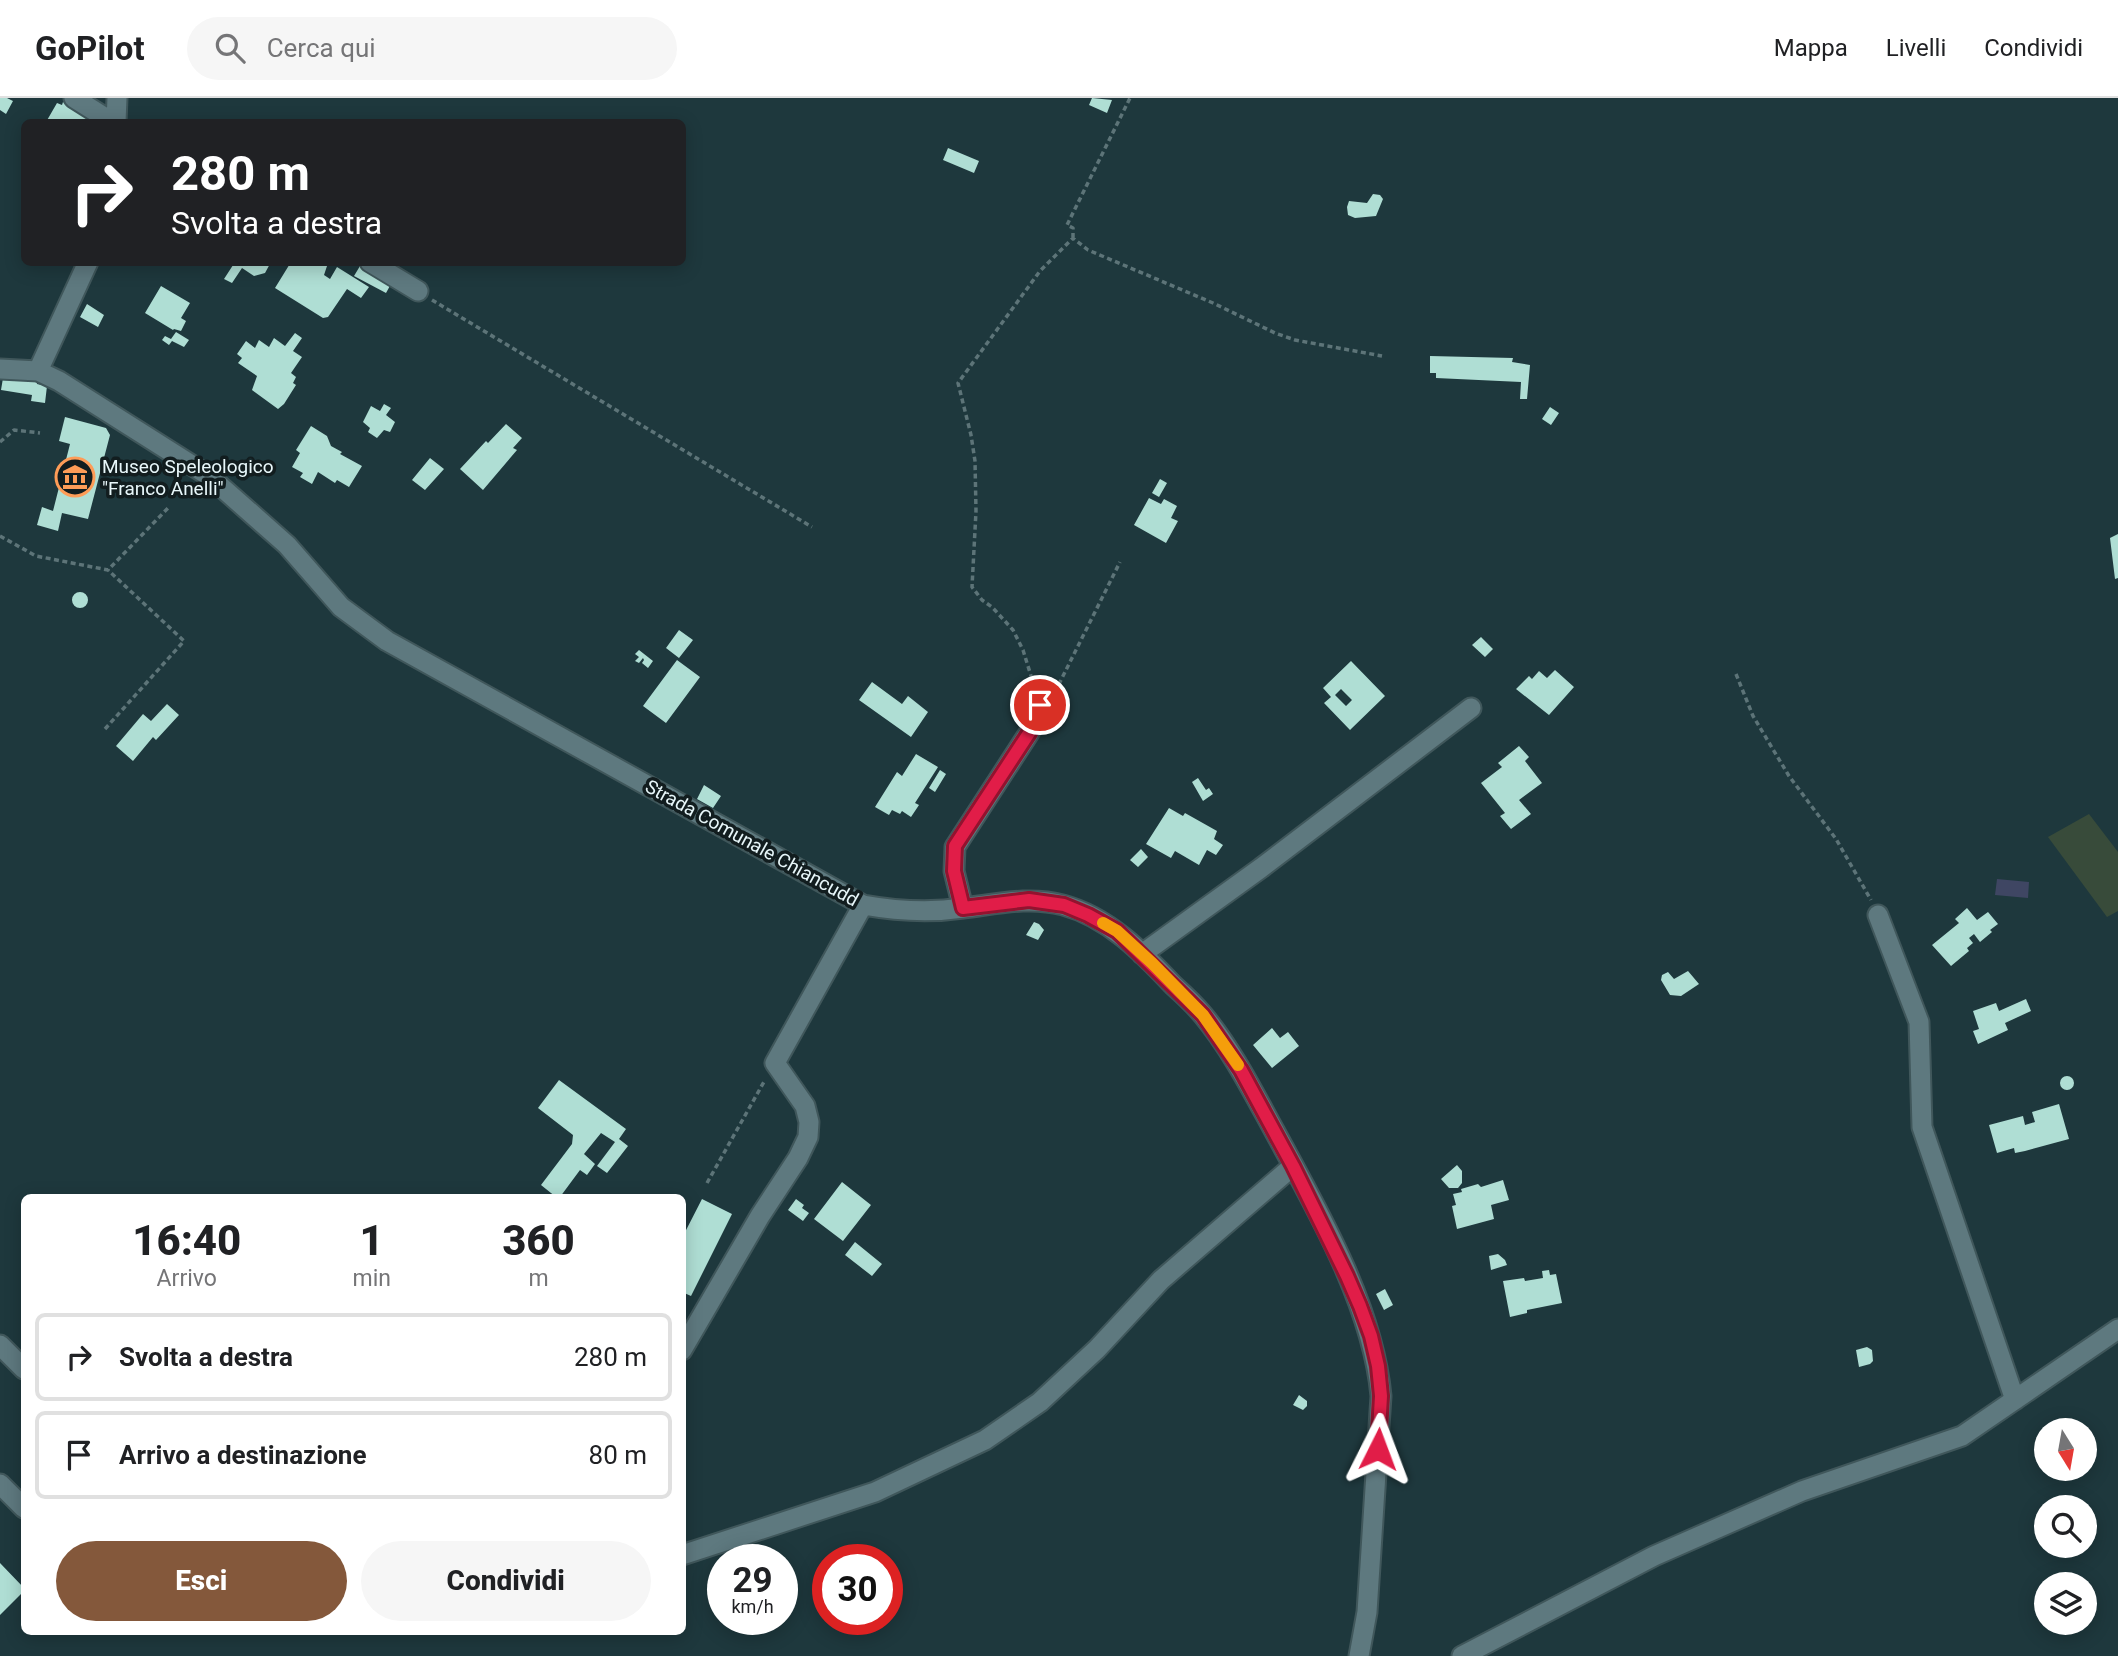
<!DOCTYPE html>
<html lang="it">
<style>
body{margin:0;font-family:Roboto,sans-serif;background:#f6f6f6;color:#202124;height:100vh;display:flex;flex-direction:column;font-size:26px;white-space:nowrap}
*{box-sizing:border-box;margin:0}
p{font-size:23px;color:#757577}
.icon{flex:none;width:38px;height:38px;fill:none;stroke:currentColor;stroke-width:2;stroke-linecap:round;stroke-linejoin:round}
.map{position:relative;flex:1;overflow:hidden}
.details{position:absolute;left:21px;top:1096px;width:665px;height:441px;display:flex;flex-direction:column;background:#fff;border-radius:10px;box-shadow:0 4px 18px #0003}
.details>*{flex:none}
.top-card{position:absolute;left:21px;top:21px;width:665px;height:147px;border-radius:10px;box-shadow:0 4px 18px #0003;background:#202124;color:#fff;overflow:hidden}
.needle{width:46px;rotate:169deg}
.buttons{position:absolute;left:2034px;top:1320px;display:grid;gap:14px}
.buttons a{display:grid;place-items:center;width:63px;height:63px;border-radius:50%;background:#fff;box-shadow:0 4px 18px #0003;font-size:35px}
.speed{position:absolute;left:707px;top:1446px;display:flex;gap:14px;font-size:35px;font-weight:700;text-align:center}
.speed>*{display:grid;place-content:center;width:91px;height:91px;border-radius:50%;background:#fff;box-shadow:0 4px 18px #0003;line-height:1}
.speed small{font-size:18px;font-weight:400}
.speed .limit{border:10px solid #d22;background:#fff;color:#111}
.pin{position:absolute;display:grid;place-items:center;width:60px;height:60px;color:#fff;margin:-30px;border:4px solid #fff;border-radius:50%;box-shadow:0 2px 7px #0007}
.me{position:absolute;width:77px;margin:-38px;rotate:3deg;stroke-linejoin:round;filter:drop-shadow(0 0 5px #0008)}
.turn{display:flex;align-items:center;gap:24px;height:147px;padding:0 35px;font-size:32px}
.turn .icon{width:91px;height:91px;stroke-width:2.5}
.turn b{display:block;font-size:49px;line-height:60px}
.eta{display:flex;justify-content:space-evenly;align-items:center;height:119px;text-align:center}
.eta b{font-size:42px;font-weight:800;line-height:49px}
.button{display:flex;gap:14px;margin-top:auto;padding:14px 35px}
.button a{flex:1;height:80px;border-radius:42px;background:#84583b;color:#fff;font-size:28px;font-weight:800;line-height:80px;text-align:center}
.button a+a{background:#f6f6f6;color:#202124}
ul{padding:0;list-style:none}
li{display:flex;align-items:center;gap:21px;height:88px;margin:0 14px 10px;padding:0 21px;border:4px solid #e0e0e0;border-radius:10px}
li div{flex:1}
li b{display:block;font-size:26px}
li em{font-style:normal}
header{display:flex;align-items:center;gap:42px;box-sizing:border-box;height:98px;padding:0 35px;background:#fff;border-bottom:2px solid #e0e0e0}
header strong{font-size:33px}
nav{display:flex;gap:38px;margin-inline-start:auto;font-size:24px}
.search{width:490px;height:63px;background:#f6f6f6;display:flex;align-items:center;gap:18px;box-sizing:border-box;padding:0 24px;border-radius:38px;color:#757577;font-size:26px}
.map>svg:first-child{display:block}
.green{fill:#384b3a}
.water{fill:#3f4663}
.building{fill:#afded4;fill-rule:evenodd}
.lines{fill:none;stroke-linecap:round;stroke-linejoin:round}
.minor-casing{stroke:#40575b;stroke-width:23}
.path{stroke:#5d7478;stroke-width:3.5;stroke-dasharray:5 3.5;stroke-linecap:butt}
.minor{stroke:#5e797f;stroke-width:19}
.route-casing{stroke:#92132f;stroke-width:18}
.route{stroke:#e11d48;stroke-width:12}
.slow{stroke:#f59e0b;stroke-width:12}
.labels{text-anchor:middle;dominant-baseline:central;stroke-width:7;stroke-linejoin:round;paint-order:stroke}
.poi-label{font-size:19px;fill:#e8f7fa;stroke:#121d1f;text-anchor:start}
.street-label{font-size:19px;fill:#e8f7fa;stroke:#121d1f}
</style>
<header>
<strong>GoPilot</strong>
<div class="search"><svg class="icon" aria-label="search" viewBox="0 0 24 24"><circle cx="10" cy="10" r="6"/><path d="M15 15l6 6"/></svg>Cerca qui</div>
<nav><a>Mappa</a><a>Livelli</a><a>Condividi</a></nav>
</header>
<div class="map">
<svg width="2118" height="1558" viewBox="0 0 2118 1558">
<rect width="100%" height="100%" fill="#1e383d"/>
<path class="green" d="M2089,716L2118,754V813L2107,819L2048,739Z"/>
<path class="water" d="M1997,781L2029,784L2028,800L1995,797Z"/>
<path class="building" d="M0,0H7L13,3L6,16L0,12Z
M1092,0L1112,2L1107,15L1089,7Z
M63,4L98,24H46L57,5L62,7Z
M948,50L979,63L974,75L943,62Z
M1373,96L1380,97L1383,101L1376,118L1355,120L1348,117L1347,109L1349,103L1367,105Z
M235,164H271L265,175L254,178L242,170L232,185L224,181Z
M291,164H335L333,168L328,165L324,177L330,181L337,169L369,189L361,200L347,191L328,219L323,220L275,190Z
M360,168L391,186L386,195L354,178Z
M161,188L190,205L181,220L186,223L181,233L174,231L173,232L145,215Z
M87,206L104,217L98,229L80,219Z
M176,234L189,242L184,249L172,243L169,247L162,242L165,238L171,241Z
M295,235L302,240L293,253L302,259L291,275L296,279L293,285L296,287L284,306L278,311L252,292L257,278L238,265L242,260L237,256L246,243L255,250L259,242L269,249L274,240L285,248Z
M1430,258L1513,260L1512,264L1530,267L1527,301H1520L1521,284L1436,280V275H1430Z
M3,280L37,284V286L47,288L45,305L31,303L32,297L1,292Z
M384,306L391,310L386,317L395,324L390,334L384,332L377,340L368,334L370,330L363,324L371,308L380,313Z
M1550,309L1559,315L1551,327L1542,321Z
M65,319L106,330L110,337L88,421L62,415L58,433L37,427L42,409L53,413L70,346L59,343Z
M506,326L522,340L513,350L517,352L483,392L460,371L486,343L488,345Z
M311,328L327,338L331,348L342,354L340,356L362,368L349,389L337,382L335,385L318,374L312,386L300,379L303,375L292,369L300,355L296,352Z
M430,360L444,371L425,392L412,382Z
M1160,381L1167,385L1159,399L1152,395Z
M1149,400L1161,406L1164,401L1177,408L1171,420L1178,423L1166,445L1134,427Z
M2118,436V480L2115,481L2110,440Z
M72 502a8 8 0 1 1 16 0a8 8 0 1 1-16 0Z
M679,532L693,542L679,560L666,550Z
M1481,539L1493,551L1485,559L1472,547Z
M639,552L653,563L648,570L642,565L644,562L643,560L639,565L635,563L639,559L635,556Z
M677,562L700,579L666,625L643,608Z
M1351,563L1385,598L1350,632L1324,605L1331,599L1323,590ZM1341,591L1352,602L1346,608L1335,597Z
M1555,572L1574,589L1549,617L1516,591L1529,578L1532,581L1539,573L1547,580Z
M872,584L902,606L908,598L928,614L911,639L859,602Z
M167,606L179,617L156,642L153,639L133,663L116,648L143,616L151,623Z
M1519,648L1529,659L1525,663L1542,685L1519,702L1531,716L1511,731L1500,718L1505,715L1481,685L1502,669L1498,665Z
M916,656L938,669L915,705L919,707L911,719L902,713L900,716L892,712L889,717L875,709L897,674L902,678Z
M940,672L946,676L935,694L929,690Z
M1198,680L1206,692L1209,690L1213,696L1203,703L1192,684Z
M704,687L721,698L713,710L697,701Z
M1169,710L1183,718L1185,715L1217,733L1214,741L1223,747L1216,757L1207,752L1199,767L1175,753L1171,760L1146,746Z
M1141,751L1148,759L1138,769L1130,762Z
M1967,810L1977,822L1988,814L1998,826L1990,832L1992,834L1980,844L1974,836L1969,840L1973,845L1967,850L1969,853L1951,868L1932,847L1959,825L1955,821Z
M1034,824L1039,826L1044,832L1038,842L1026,837Z
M1688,873L1699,886L1681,898L1670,897L1661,882L1662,877L1668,874L1674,881Z
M2026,901L2031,913L2005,925L2008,932L1978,946L1973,933L1979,931L1973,913L1996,905L1999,913Z
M1272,930L1280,940L1288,934L1299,948L1272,970L1253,947Z
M2060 985a7 7 0 1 1 14 0a7 7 0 1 1-14 0Z
M559,982L626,1031L619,1041L628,1048L607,1075L597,1068L615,1044L601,1035L584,1056L595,1066L587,1077L580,1072L560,1099H556L541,1087L572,1046L573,1037L538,1010Z
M2059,1006L2069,1041L2025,1053L2015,1055L2014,1050L1997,1055L1989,1027L2023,1018L2025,1027L2035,1024L2032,1014Z
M1457,1067L1462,1073V1085L1458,1090H1449L1441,1081Z
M1503,1082L1509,1102L1491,1107L1494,1121L1457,1131L1452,1108L1456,1107L1453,1096L1462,1094L1461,1091L1478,1086L1481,1089Z
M842,1084L871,1107L843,1143L814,1121Z
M702,1101L732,1116L691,1198L682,1194V1140Z
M796,1101L804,1107L802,1110L809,1115L803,1123L788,1112Z
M855,1144L882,1166L872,1178L845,1157Z
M1498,1156L1505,1162L1507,1167L1491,1172L1489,1158Z
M1549,1172L1550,1177L1556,1176L1562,1205L1527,1212V1215L1510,1219L1503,1183L1524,1180L1525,1183L1543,1180L1542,1173Z
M1385,1191L1393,1207L1384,1212L1376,1196Z
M1867,1249L1872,1252L1873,1263L1870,1266L1859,1269L1856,1252Z
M1299,1297L1307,1303V1308L1303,1312L1293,1307Z
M0,1465L24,1490V1493L0,1517Z"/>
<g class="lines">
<defs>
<path id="minor" d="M74,0L112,24
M116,24L117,0
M370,164L418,193
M0,271L38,273L59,283L209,378L287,447L341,509L387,543L863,807C897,813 929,815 963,810C997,806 1029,798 1063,807C1108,819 1142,854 1173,887C1183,896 1194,906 1203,917C1232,952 1253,994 1275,1034C1318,1113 1373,1208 1381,1298L1367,1514L1359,1558
M38,273L88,164
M963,810L954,773L955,749L1029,635C1036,621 1042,612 1037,597
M1878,817L1919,924L1922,1029L2015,1302
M1142,856L1261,770L1471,610
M0,1247L24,1271
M682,1252L760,1118L798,1060L808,1039L809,1024L805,1008L775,965L863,807
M0,1386L24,1410
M682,1457L875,1394L985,1342L1040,1304L1097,1251L1161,1182L1293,1068
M1462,1558L1654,1458L1802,1393L1962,1338L2118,1231"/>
</defs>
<use href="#minor" class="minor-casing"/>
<path class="path" d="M1073,140V130L1067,127L1130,0
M432,202L812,429
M0,344L14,332L40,335
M0,438L36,458L108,472L169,409
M1736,576L1753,618L1789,678L1836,741L1871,802
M1032,581L1023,552L1013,532L992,509L982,502L972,489L976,413L975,363L971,337L958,285L1040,173L1073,140L1088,152L1213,205L1275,235L1295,242L1382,258
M1055,594L1120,464
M105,631L184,543L108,472
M707,1085L765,982"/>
<use href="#minor" class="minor"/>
</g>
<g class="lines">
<defs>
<path id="route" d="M1040,607L1039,615L1029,635L955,748L954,773L963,810L1029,802L1064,807L1088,817L1117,833L1203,917L1241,972L1293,1068L1347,1178L1360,1208L1371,1238L1378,1268L1381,1298L1378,1351"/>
</defs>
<use href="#route" class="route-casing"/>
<use href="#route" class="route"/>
<path class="slow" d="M1103,825L1117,833L1152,865L1203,917L1238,967"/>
</g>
<defs>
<symbol id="museum-ring" viewBox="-11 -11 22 22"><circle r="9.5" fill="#121d1f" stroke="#fe9c57" stroke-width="1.5"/><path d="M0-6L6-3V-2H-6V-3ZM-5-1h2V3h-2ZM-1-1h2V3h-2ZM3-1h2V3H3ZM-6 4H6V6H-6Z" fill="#fe9c57"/></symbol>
</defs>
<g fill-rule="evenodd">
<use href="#museum-ring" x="53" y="357" width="44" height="44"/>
</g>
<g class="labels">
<g class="poi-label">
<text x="102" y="368">Museo Speleologico<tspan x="102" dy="22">"Franco Anelli"</tspan></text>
</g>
<g class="street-label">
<text transform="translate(752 745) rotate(29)">Strada Comunale Chiancudd</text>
</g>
</g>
</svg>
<div class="buttons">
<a><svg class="needle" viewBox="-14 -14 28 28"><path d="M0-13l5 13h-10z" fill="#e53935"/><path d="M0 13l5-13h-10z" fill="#757577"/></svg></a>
<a><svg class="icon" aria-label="search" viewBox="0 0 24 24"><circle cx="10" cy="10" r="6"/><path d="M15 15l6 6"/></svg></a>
<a><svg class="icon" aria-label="layers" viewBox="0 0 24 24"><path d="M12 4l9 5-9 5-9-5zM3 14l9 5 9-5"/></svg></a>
</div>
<div class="speed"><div>29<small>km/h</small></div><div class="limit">30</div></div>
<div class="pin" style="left:1040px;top:607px;background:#d93025"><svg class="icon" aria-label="arrive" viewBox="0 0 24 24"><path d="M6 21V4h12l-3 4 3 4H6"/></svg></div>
<svg class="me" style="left:1378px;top:1351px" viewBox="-20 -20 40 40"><path d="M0-17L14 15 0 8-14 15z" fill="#e11d48" stroke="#fff" stroke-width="4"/></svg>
<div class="top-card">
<div class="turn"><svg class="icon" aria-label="right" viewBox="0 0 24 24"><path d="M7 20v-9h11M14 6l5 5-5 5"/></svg><div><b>280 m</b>Svolta a destra</div></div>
</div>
<section class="details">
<div class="eta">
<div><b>16:40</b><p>Arrivo</p></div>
<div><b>1</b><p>min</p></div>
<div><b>360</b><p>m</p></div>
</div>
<ul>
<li><svg class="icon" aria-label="right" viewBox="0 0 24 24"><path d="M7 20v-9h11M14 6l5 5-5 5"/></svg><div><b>Svolta a destra</b></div><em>280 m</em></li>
<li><svg class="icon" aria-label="arrive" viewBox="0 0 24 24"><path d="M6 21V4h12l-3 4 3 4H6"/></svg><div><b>Arrivo a destinazione</b></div><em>80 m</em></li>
</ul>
<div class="button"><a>Esci</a><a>Condividi</a></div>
</section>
</div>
